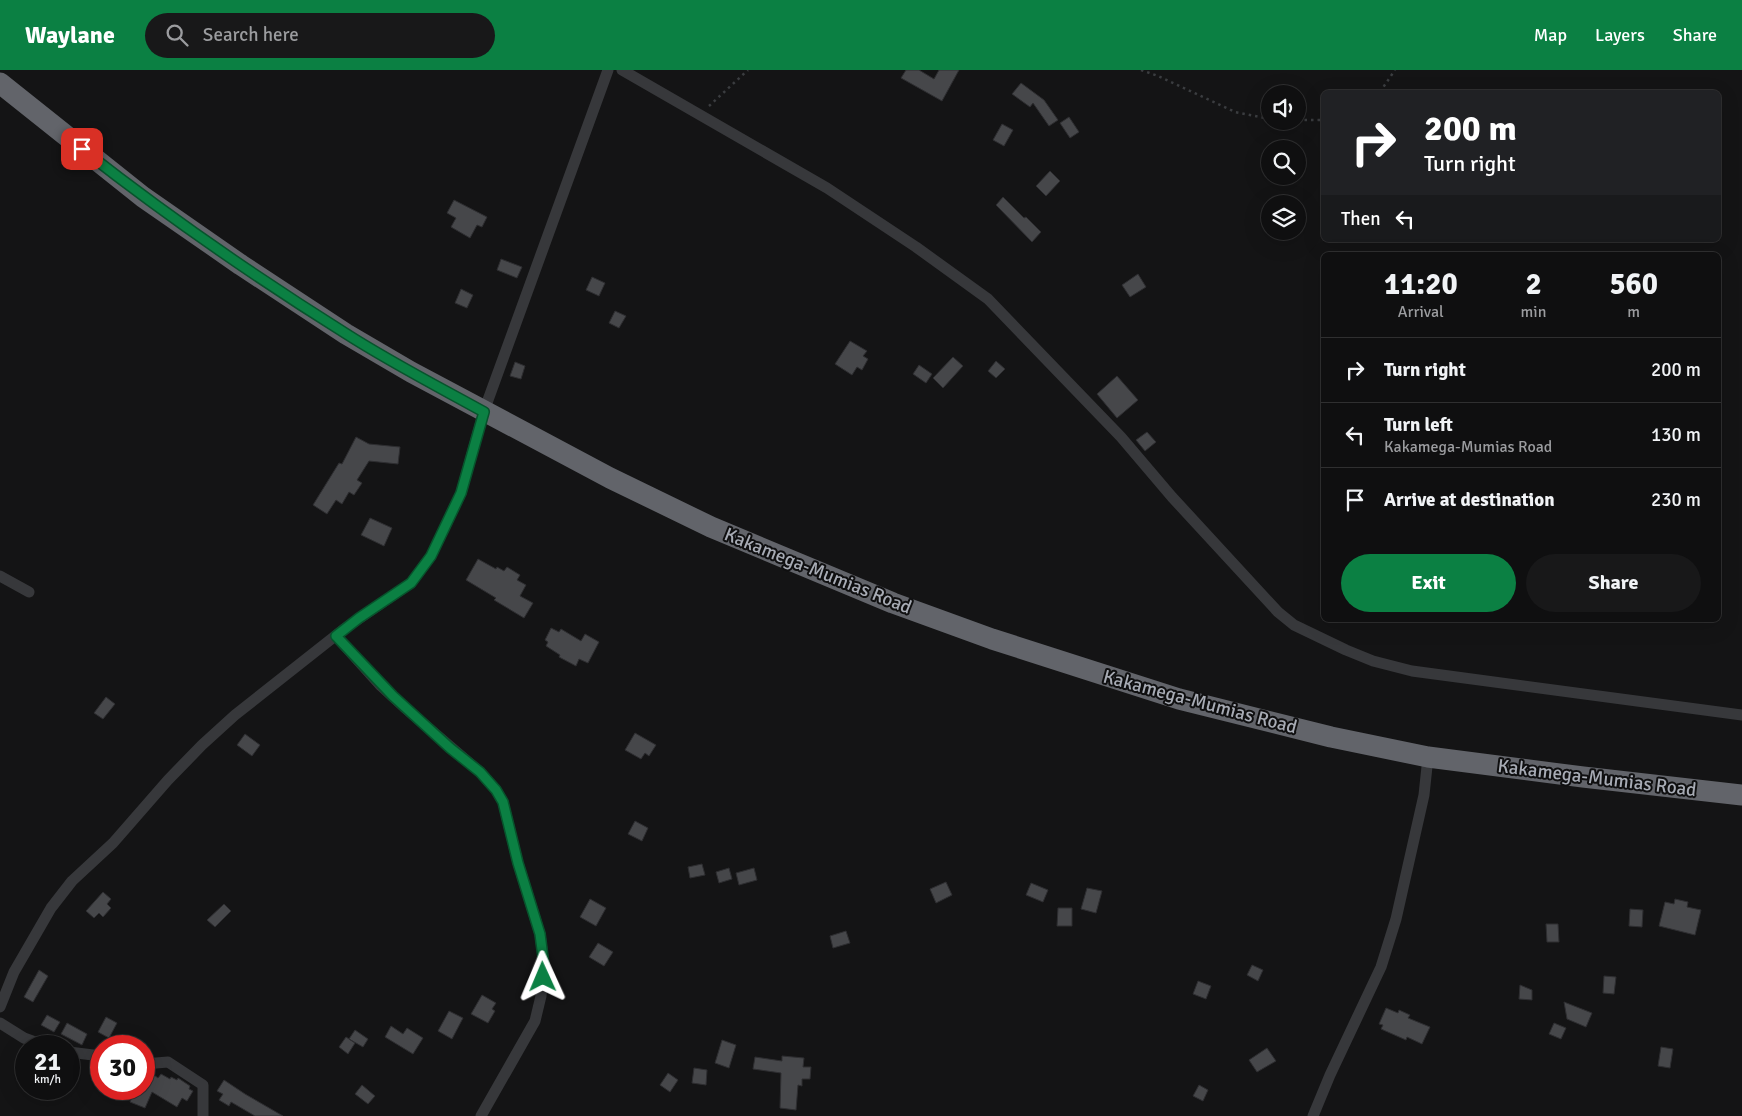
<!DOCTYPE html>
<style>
body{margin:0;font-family:Signika,sans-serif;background:#181819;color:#f1f3f6;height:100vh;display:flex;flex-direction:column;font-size:19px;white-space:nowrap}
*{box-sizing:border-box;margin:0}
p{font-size:16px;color:#9b9c9f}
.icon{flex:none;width:28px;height:28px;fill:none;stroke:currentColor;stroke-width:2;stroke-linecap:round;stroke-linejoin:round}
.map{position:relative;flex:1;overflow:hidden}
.details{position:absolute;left:1321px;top:182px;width:400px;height:370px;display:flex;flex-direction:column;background:#0f0f10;border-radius:8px;box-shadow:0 5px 20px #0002,0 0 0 1px #2f2f30}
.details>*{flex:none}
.banner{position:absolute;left:1321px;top:20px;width:400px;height:152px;border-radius:8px;box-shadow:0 5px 20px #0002,0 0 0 1px #2f2f30;background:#202124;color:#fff;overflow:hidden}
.tools{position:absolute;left:1261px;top:15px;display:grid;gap:10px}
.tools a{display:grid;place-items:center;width:45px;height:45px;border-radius:50%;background:#0f0f10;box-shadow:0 5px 20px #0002,0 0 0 1px #2f2f30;font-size:25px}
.speed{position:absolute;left:15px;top:965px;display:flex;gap:10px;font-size:25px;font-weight:700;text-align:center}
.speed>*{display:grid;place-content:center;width:65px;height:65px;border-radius:50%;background:#0f0f10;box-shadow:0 5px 20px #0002,0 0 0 1px #2f2f30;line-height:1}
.speed small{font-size:12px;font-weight:400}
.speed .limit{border:8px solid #d22;background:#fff;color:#111}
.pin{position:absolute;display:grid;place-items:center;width:42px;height:42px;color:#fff;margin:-21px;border-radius:10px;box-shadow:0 2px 8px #0006}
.me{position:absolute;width:55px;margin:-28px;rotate:359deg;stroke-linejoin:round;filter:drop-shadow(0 0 4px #0008)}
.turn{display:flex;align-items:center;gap:18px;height:105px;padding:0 20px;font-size:22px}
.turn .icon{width:65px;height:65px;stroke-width:2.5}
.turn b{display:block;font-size:35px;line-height:42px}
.then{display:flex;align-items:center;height:48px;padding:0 20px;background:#0003;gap:10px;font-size:19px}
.eta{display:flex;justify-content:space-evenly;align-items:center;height:85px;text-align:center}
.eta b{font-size:30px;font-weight:700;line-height:35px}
.primary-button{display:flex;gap:10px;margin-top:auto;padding:10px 20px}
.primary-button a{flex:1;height:58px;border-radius:30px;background:#0b8043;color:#fff;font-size:20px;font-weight:700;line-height:58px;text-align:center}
.primary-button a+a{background:#181819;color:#f1f3f6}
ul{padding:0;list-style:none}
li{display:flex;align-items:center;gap:15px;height:65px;padding:0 20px;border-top:1px solid #2f2f30}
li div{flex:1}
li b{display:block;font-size:19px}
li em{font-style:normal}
header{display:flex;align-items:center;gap:30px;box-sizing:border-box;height:70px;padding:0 25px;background:#0b8043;color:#fff}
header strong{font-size:24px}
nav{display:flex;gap:28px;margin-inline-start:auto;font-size:18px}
.search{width:350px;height:45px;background:#181819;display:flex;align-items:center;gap:12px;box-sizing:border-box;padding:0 18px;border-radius:28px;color:#9b9c9f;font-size:19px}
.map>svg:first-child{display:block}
.building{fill:#46474a;stroke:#2e2e31}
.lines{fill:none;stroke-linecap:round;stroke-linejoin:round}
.path{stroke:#3b3d40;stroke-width:2.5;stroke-dasharray:2.5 4;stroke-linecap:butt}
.street{stroke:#37383b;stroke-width:11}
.highway{stroke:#62646a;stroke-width:21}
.route-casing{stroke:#07532c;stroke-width:12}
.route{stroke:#0b8043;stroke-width:9}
.labels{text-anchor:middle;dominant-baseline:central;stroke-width:4;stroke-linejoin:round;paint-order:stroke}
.street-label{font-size:19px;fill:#a7abb4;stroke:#0f0f10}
</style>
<header>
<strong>Waylane</strong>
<div class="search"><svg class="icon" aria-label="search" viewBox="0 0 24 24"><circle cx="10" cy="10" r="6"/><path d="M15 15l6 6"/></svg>Search here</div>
<nav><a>Map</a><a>Layers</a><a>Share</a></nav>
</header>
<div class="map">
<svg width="1742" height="1046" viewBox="0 0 1742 1046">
<rect width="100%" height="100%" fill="#141415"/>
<path class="building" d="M906,0H919L934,9L939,0H959L942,31L901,8Z
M1021,13L1044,30L1058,50L1049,56L1033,33L1030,37L1012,24Z
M1069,47L1079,62L1070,68L1060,53Z
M1002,54L1013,60L1004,76L993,70Z
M1050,101L1060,111L1046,126L1036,116Z
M1003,127L1024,148L1026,147L1041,162L1032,172L996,135Z
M454,130L487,147L482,157L477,155L470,168L451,157L456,148L447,143Z
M501,189L522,197L517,208L497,200Z
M1138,204L1146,217L1130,227L1122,215Z
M592,207L605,213L599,226L586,220Z
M461,219L473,225L467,238L455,233Z
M615,241L626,246L619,258L609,253Z
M850,271L867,281L863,286L868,289L862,300L857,297L852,305L835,294Z
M953,287L963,296L943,318L933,308Z
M996,291L1005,299L996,308L988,301Z
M515,292L525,296L521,309L510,306Z
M919,295L932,304L926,313L913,304Z
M1117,306L1138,330L1117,348L1097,324Z
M1147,362L1156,372L1145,381L1136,370Z
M356,367L369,374L400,377L398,394L369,391L357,410L362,413L354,425L349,422L342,434L336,430L327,444L313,435L339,393L342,394Z
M370,448L392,458L384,476L361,465Z
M478,489L496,499L497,497L504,501L507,497L520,505L517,510L526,515L520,526L533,533L524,548L494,530L496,528L466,510Z
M551,558L559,562L561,559L581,571L585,564L599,572L588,593L579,589L576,596L559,587L560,585L546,576L548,572L545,570Z
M106,627L115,634L103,649L94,643Z
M635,663L656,675L649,686L645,683L641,689L625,680Z
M245,664L260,675L252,686L237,675Z
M635,751L648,758L642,771L628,764Z
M702,794L705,805L690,808L688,797Z
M729,798L732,809L719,813L716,802Z
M754,798L757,810L739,815L736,803Z
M946,812L952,825L936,833L930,819Z
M1031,813L1048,820L1043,832L1026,825Z
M1087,818L1102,821L1096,843L1081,839Z
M103,822L111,829L107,834L111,838L103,847L99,843L94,848L86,841Z
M590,829L606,838L596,856L580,847Z
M1675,829L1688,832L1687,837L1701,840L1695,865L1659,856L1665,832L1674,834Z
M224,834L231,841L215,857L207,850Z
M1058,838H1072V856H1057Z
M1630,839L1643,840L1642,857L1629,856Z
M1546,854H1558L1559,872H1547Z
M846,861L850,873L833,878L830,866Z
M598,873L613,882L604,896L589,887Z
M1252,895L1263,900L1258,911L1247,905Z
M39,900L48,906L33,932L24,927Z
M1604,906L1616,907L1614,924L1603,923Z
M1198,911L1211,916L1206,929L1193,924Z
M1520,915L1532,920V930L1519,929Z
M482,925L496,933L492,939L495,941L488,953L471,944Z
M1564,932L1592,943L1586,957L1567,949Z
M1386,938L1398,943L1399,940L1410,945L1408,948L1430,957L1422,974L1407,967L1406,970L1381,959L1383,955L1379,954Z
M449,941L463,948L452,969L438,961Z
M47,945L60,952L54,962L41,955Z
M106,947L117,953L109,968L98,962Z
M67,953L87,964L82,975L61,964Z
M1554,953L1566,958L1561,969L1549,964Z
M391,956L403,964L407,958L423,968L413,984L385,967Z
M355,960L368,969L363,977L349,969Z
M346,967L355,973L348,984L339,977Z
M722,970L736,975L729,998L715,993Z
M1661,977L1673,979L1670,998L1658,996Z
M1267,978L1276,991L1257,1002L1249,990Z
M782,986L804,988L803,997H811L810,1009H802V1016L798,1015L796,1040L780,1038L781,1003L753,999L755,987L782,991Z
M694,998L707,1000L706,1015L692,1013Z
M150,1002L158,1008L161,1004L170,1009L171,1007L177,1010L178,1008L190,1016L189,1019L193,1021L187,1031L182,1028L177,1037L152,1022L145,1038L130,1032L135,1021L138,1022L140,1019H144V1013Z
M668,1003L678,1010L670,1022L660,1015Z
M224,1010L245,1024L283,1046H255L231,1032L229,1036L219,1030L223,1024L217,1021Z
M362,1015L375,1026L368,1034L355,1024Z
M1199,1015L1208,1020L1203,1031L1193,1026Z"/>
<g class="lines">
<path class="path" d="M1141,0L1158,6L1235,42L1270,49
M1380,22L1395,0
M709,36L748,0
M1298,50H1324"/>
<path class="street" d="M622,0L827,118L916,177L988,229L1121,367L1172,427L1278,542L1294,555L1346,580L1373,591L1412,601L1742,645
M0,506L29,522
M336,566L381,616L404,637L480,702L496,720L503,732L518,793L540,864L544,895L541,926L535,951L481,1046
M0,937L14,902L51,838L72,811L113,773L168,710L202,675L235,645L344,559L411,513L431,486L461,423L484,341L608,0
M0,953L24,968L46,976
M69,982L101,986
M144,994L168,992L203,1015V1046
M1313,1046L1330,1005L1381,897L1396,849L1424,725L1428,687"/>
<path class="highway" d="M0,13L143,127L241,195L346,264L411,302L610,408L711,457L893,533L992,569L1179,629L1331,667L1428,687L1583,707L1742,725"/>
</g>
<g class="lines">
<defs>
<path id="route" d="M82,79C166,145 254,206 345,263C390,292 437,316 484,342L461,423L431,486L411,513L359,548L336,566L393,626L450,678L480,702L496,720L503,732L518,793L540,864L544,895L543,907"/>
</defs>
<use href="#route" class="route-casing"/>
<use href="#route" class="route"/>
</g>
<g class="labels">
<g class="street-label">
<text transform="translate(818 501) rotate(22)">Kakamega-Mumias Road</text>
<text transform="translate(1200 632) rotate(15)">Kakamega-Mumias Road</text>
<text transform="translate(1597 708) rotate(7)">Kakamega-Mumias Road</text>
</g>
</g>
</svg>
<div class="tools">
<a><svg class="icon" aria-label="sound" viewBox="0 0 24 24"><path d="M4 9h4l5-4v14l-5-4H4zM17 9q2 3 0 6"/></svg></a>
<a><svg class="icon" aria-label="search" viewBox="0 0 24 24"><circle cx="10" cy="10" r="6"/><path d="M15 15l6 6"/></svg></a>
<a><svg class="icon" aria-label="layers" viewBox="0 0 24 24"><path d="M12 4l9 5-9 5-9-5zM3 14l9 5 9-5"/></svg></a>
</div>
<div class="speed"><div>21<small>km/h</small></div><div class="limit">30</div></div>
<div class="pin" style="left:82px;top:79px;background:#d93025"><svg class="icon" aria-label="arrive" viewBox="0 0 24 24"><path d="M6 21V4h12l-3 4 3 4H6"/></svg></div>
<svg class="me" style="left:543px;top:907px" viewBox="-20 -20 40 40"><path d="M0-17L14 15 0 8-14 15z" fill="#0b8043" stroke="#fff" stroke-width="4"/></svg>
<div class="banner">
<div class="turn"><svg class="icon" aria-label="right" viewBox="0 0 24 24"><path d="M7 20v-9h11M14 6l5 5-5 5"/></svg><div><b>200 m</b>Turn right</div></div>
<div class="then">Then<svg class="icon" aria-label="left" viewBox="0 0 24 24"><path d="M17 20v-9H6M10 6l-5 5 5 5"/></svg></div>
</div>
<section class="details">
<div class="eta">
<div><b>11:20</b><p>Arrival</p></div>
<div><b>2</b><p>min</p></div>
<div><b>560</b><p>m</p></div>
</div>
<ul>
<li><svg class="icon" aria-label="right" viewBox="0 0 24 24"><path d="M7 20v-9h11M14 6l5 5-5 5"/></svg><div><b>Turn right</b></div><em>200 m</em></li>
<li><svg class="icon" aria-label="left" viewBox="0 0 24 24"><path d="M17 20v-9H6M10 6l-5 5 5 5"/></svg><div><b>Turn left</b><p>Kakamega-Mumias Road</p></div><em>130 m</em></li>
<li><svg class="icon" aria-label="arrive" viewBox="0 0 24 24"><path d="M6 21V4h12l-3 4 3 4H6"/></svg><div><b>Arrive at destination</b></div><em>230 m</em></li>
</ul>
<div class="primary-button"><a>Exit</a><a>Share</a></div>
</section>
</div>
